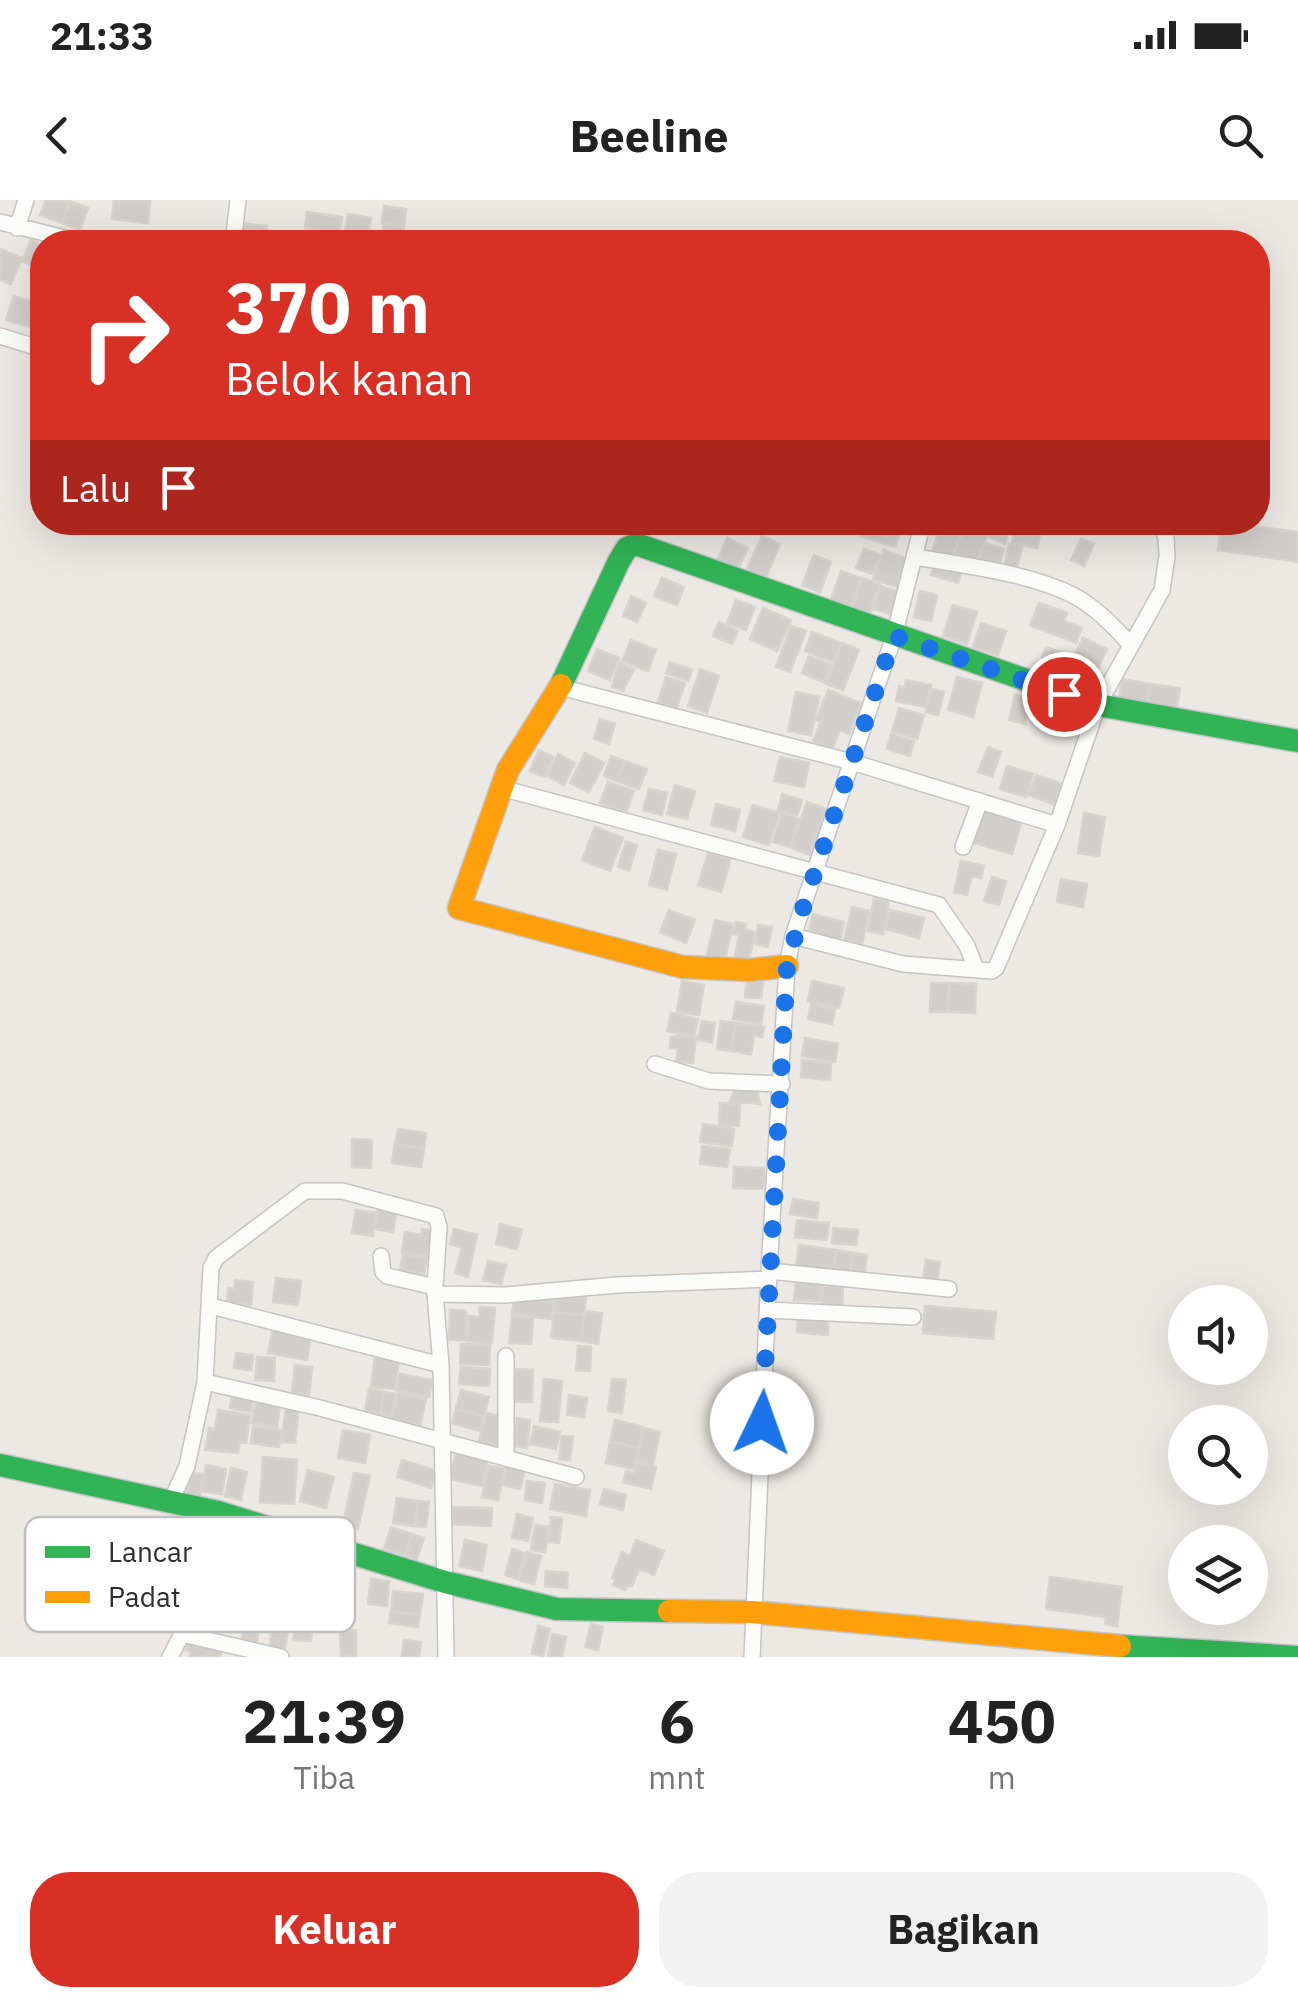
<!DOCTYPE html>
<html lang="id">
<style>
body{margin:0;font-family:"IBM Plex Sans",sans-serif;background:#f2f2f2;color:#222;height:100vh;display:flex;flex-direction:column;font-size:38px;white-space:nowrap}
*{box-sizing:border-box;margin:0}
p{font-size:32px;color:#767676}
.icon{flex:none;width:55px;height:55px;fill:none;stroke:currentColor;stroke-width:2;stroke-linecap:round;stroke-linejoin:round}
.map{position:relative;height:1457px;overflow:hidden}
.drawer{display:flex;flex-direction:column;background:#fff;flex:1}
.drawer>*{flex:none}
.guide{position:absolute;left:30px;top:30px;width:1240px;height:305px;border-radius:40px;box-shadow:0 10px 40px #0002;background:#d93025;color:#fff;overflow:hidden}
.buttons{position:absolute;left:1168px;top:1085px;display:grid;gap:20px}
.buttons a{display:grid;place-items:center;width:100px;height:100px;border-radius:50%;background:#fff;box-shadow:0 10px 40px #0002;font-size:50px}
.pin{position:absolute;display:grid;place-items:center;width:85px;height:85px;color:#fff;margin:-42px;border:5px solid #fff;border-radius:50%;box-shadow:0 2px 10px #0007}
.me{position:absolute;width:110px;margin:-55px;rotate:3deg;stroke-linejoin:round;filter:drop-shadow(0 0 8px #0008)}
.turn{display:flex;align-items:center;gap:35px;height:210px;padding:0 30px;font-size:45px}
.turn .icon{width:130px;height:130px;stroke-width:2.5}
.turn b{display:block;font-size:70px;line-height:85px}
.then{display:flex;align-items:center;height:95px;padding:0 30px;background:#0003;gap:20px;font-size:38px}
.eta{display:flex;justify-content:space-evenly;align-items:center;height:170px;text-align:center}
.eta b{font-size:60px;font-weight:700;line-height:70px}
.action{display:flex;gap:20px;margin-top:auto;padding:20px 30px}
.action a{flex:1;height:115px;border-radius:40px;background:#d93025;color:#fff;font-size:40px;font-weight:700;line-height:115px;text-align:center}
.action a+a{background:#f2f2f2;color:#222}
.status{display:flex;justify-content:space-between;align-items:center;height:70px;padding:0 50px;background:#fff;direction:ltr}
.status svg{height:28px;fill:currentColor}
header{display:flex;justify-content:space-between;align-items:center;height:130px;padding:0 30px;background:#fff;font-size:45px;font-weight:700}
.map>svg:first-child{display:block}
.building{fill:#d1cecb;stroke:#d7d4d0;stroke-width:2.5}
.lines{fill:none;stroke-linecap:round;stroke-linejoin:round}
.street-casing{stroke:#c5c4c5;stroke-width:18}
.fast-casing{stroke:#c5c4c5;stroke-width:25}
.slow-casing{stroke:#c5c4c5;stroke-width:25}
.street{stroke:#fcfcfb;stroke-width:15}
.fast{stroke:#30b455;stroke-width:22}
.slow{stroke:#ff9f0a;stroke-width:22}
.route{stroke:#1a73e8;stroke-width:18;stroke-dasharray:0 32.4}
.key{fill:#fff;stroke:#c0c0c0;stroke-width:2.5}
.key-label{font-size:28px;fill:#2e2e2e}
</style>
<div class="status"><b>21:33</b><svg viewBox="0 0 49 12"><path d="M0 12V9h3v3zM5 12V6h3v6zM10 12V3h3v9zM15 12V0h3v12zM26 1h20v11H26zM47 4h2v5h-2z"/></svg></div>
<header><svg class="icon" aria-label="back" viewBox="0 0 24 24"><path d="M15 5l-7 7 7 7"/></svg>Beeline<svg class="icon" aria-label="search" viewBox="0 0 24 24"><circle cx="10" cy="10" r="6"/><path d="M15 15l6 6"/></svg></header>
<div class="map">
<svg width="1298" height="1457" viewBox="0 0 1298 1457">
<rect width="100%" height="100%" fill="#ece8e4"/>
<path class="building" d="M46,0L70,1L62,23L40,15Z
M114,0H150L148,23L112,19Z
M70,1L88,8L80,30L62,23Z
M384,6L406,9L404,25L382,23Z
M307,12L342,17L339,34L305,28Z
M348,14L371,18L367,42H343Z
M238,23L267,26L265,42H236Z
M384,24L404,27L402,42H382Z
M31,40L42,45L35,67L22,61Z
M0,49L22,58L11,84L0,80Z
M42,93L41,130L6,120L14,96L39,104Z
M864,322H903L895,347L860,336Z
M942,322L963,325L952,358L932,352Z
M985,322H1011L1005,344L982,333Z
M1016,322L1042,325L1037,348L1012,343Z
M1222,322L1298,332V362L1218,350Z
M965,327L987,336L976,362L954,353Z
M762,336L780,344L766,377L747,369Z
M727,338L748,348L738,368L718,359Z
M1081,339L1094,344L1084,366L1071,360Z
M984,343L1004,349L998,370L978,364Z
M1009,344L1022,347L1015,375L1003,372Z
M864,349L880,355L872,374L856,368Z
M884,350L907,359L897,387L873,379Z
M814,355L831,362L820,392L802,385Z
M935,362L962,370L958,383L931,375Z
M841,371L861,378L848,413L829,405Z
M662,378L684,387L677,405L654,396Z
M862,378L880,384L869,415L851,409Z
M880,386L900,392L893,415L873,409Z
M920,391L937,395L931,421L914,417Z
M631,396L646,403L637,422L623,416Z
M736,400L755,407L746,430L727,423Z
M1039,403L1067,413L1064,421L1082,428L1076,443L1030,425Z
M953,405L977,412L967,444L943,436Z
M763,408L791,420L777,451L750,439Z
M719,422L738,431L732,444L713,436Z
M981,423L1006,431L998,455L973,447Z
M791,426L806,431L790,472L776,467Z
M812,432L841,443L833,462L805,451Z
M1083,438L1107,449L1097,470L1073,459Z
M631,440L656,450L648,471L622,461Z
M842,443L859,450L843,490L826,484Z
M1046,447L1071,456L1066,470L1041,461Z
M597,449L619,458L610,480L588,471Z
M809,456L831,465L824,482L802,473Z
M670,462L692,470L688,481L666,473Z
M619,463L634,469L623,491L612,487Z
M700,469L719,476L707,513L688,506Z
M666,477L685,483L677,508L658,502Z
M957,477L982,483L973,517L948,510Z
M1122,479L1150,484L1146,508L1118,504Z
M906,480L931,485L926,507L896,501L899,486L905,488Z
M1150,484L1180,488L1176,512L1146,508Z
M932,489L944,492L938,515L926,512Z
M828,490L861,503L849,534L840,530L832,549L813,541L821,521L816,520Z
M796,492L819,497L811,535L788,531Z
M1015,495L1031,499L1025,524L1009,520Z
M899,508L924,515L917,539L892,531Z
M600,519L615,524L609,544L594,539Z
M891,534L914,541L910,556L887,549Z
M988,547L1001,552L992,577L978,572Z
M539,550L553,557L544,577L530,571Z
M585,553L604,563L589,592L570,583Z
M558,554L575,563L564,585L547,576Z
M611,556L625,561L617,581L604,576Z
M780,557L809,563L804,587L774,581Z
M625,561L647,569L639,589L617,581Z
M1007,566L1033,574L1026,597L1000,589Z
M1036,575L1062,584L1055,605L1029,595Z
M608,582L634,591L626,613L600,603Z
M675,585L695,591L687,619L667,614Z
M649,589L667,593L662,615L643,610Z
M782,594L802,600L797,615L778,610Z
M807,602L826,609L810,655L790,647Z
M716,604L740,610L735,631L711,625Z
M753,605L779,613L769,645L743,637Z
M981,608L1022,619L1012,654L971,642Z
M782,613L799,619L790,647L773,642Z
M1084,613L1105,617L1099,656L1078,653Z
M595,627L623,638L610,671L582,660Z
M626,642L637,645L629,671L618,667Z
M658,650L676,654L667,690L649,685Z
M708,653L731,659L721,692L698,685Z
M961,661L984,666L981,678L972,676L967,695L954,692Z
M992,677L1006,681L999,705L984,701Z
M1061,679L1087,684L1083,707L1057,702Z
M874,698L889,700L883,734L868,731Z
M852,707L869,711L862,744L844,740Z
M669,710L695,720L686,743L660,732Z
M890,710L924,718L919,738L886,729Z
M813,714L844,722L839,744L808,736Z
M715,720L733,724L723,768L705,764Z
M736,722L746,724L745,730L755,732L748,764L734,761L739,735L733,734Z
M758,725L772,727L768,747L755,744Z
M747,774L764,776L761,798L745,797Z
M682,781L704,785L699,815L677,812Z
M812,781L844,788L839,808L808,801Z
M931,783H949L948,812H930Z
M949,783L976,784L975,813L948,812Z
M736,802L764,806L761,824L733,819Z
M811,804L835,809L832,824L808,819Z
M671,813L698,819L694,836L667,831Z
M702,821L715,823L712,842L698,840Z
M721,821L735,823L731,851L717,849Z
M735,823L764,827L762,837L754,835L751,854L731,851Z
M679,836L696,837L693,863L676,862L678,849L670,848L671,837Z
M805,838L838,844L835,862L802,856Z
M802,860L831,863L830,880L801,877Z
M757,890L760,904L730,901L734,891Z
M720,903L740,904L739,926L719,925Z
M703,924L734,929L732,946L700,942Z
M398,929L426,933L424,949L395,944Z
M352,939L372,940L371,968L352,967Z
M395,944L424,949L421,967L392,963Z
M702,946L730,949L727,967L700,964Z
M734,967L764,968V989L733,988Z
M793,999L819,1003L817,1018L790,1014Z
M378,1004L397,1006L393,1032L375,1029Z
M356,1010L376,1013L373,1036L352,1033Z
M797,1020L829,1023L827,1040L795,1037Z
M500,1024L522,1030L517,1049L496,1044Z
M833,1028L858,1030L856,1045L832,1043Z
M422,1029L434,1031L430,1057L402,1052L405,1032L421,1035Z
M454,1029L477,1035L468,1077L455,1073L462,1048L450,1044Z
M799,1045L836,1050L833,1071L796,1066Z
M836,1050L853,1053L850,1073L833,1071Z
M853,1053L867,1055L864,1076L850,1073Z
M403,1054L427,1058L424,1074L400,1070Z
M926,1060L940,1062L937,1082L923,1080Z
M488,1061L506,1065L501,1084L483,1080Z
M803,1076L822,1077L820,1101L794,1100L796,1082L803,1083Z
M276,1078L301,1081L298,1105L273,1102Z
M235,1080L253,1082L251,1105L227,1103L228,1088L235,1089Z
M823,1086L843,1087L842,1105L822,1104Z
M557,1094L586,1097L584,1115L554,1112Z
M515,1095L554,1100L551,1119L512,1114Z
M925,1106L996,1112L993,1139L923,1133Z
M480,1107L495,1108L492,1143L467,1141L469,1116L479,1117Z
M450,1110L466,1111V1140H449Z
M585,1111L602,1113L598,1144L581,1141Z
M554,1112L584,1115L581,1141L551,1138Z
M512,1116L533,1118L531,1144L509,1143Z
M798,1116L828,1121V1135L797,1132Z
M273,1128L311,1135L307,1160L268,1153Z
M461,1144L490,1145L489,1165L460,1164Z
M578,1146L591,1147L590,1171L576,1170Z
M236,1153L253,1155L251,1170L234,1168Z
M375,1156L399,1159L395,1189L371,1187Z
M257,1157L275,1158L274,1181L255,1180Z
M295,1165L312,1167L309,1196L292,1194Z
M461,1167L490,1169L489,1186L459,1184Z
M515,1169L533,1170L532,1202H515Z
M400,1174L432,1180L429,1197L397,1191Z
M544,1179L562,1181L558,1222L540,1221Z
M612,1179L626,1180L622,1213L608,1211Z
M369,1189L384,1192L380,1214L365,1211Z
M461,1190L489,1197L484,1216L456,1209Z
M384,1192L396,1194L391,1216L380,1214Z
M398,1193L426,1199L420,1225L392,1219Z
M569,1195L587,1198L584,1217L567,1215Z
M232,1196L253,1200L251,1212L230,1208Z
M256,1201L280,1205L277,1227L252,1223Z
M286,1204L299,1205L295,1243L282,1242Z
M456,1209L484,1216L480,1231L452,1223Z
M218,1210L250,1215L246,1243L240,1242L238,1253L205,1250L209,1228L215,1229Z
M486,1213L503,1217L496,1245L479,1241Z
M517,1218L530,1220L527,1248L514,1246Z
M615,1220L643,1227L639,1248L610,1241Z
M253,1226L282,1230L279,1247L251,1243Z
M534,1226L560,1232L556,1249L530,1244Z
M644,1228L660,1232L653,1264L637,1260Z
M343,1230L370,1235L365,1263L338,1258Z
M562,1236L573,1237L570,1260L559,1259Z
M610,1241L639,1248L634,1269L606,1263Z
M456,1251L488,1258L482,1286L450,1279Z
M263,1257L297,1260L294,1304L260,1302Z
M402,1260L437,1271L431,1288L397,1277Z
M507,1261L526,1265L520,1289L502,1285Z
M636,1262L656,1267L651,1289L623,1282L626,1271L634,1273Z
M206,1265L226,1269L222,1294L202,1291Z
M489,1266L505,1269L498,1300L482,1297Z
M231,1268L247,1272L241,1300L225,1296Z
M308,1270L334,1277L326,1308L300,1301Z
M190,1273L203,1274L200,1295L187,1294Z
M354,1273L370,1276L358,1329L343,1325Z
M527,1281L545,1283L542,1303L525,1300Z
M555,1284L590,1290L586,1316L550,1309Z
M604,1289L626,1295L623,1310L600,1304Z
M397,1298L418,1301L415,1326L393,1323Z
M418,1301L429,1302L426,1327L415,1326Z
M452,1307L492,1308L491,1326L451,1324Z
M517,1314L533,1318L528,1341L512,1338Z
M551,1317L562,1318L559,1343L549,1342Z
M535,1325L549,1327L545,1352L531,1350Z
M391,1327L412,1334L405,1355L384,1349Z
M412,1334L424,1338L417,1359L405,1355Z
M465,1340L487,1345L482,1371L459,1366Z
M636,1340L664,1351L654,1375L639,1369L632,1386L628,1385L625,1390L613,1385L616,1379L612,1378L622,1352L630,1356Z
M512,1349L525,1353L518,1379L505,1375Z
M527,1352L541,1356L534,1384L519,1380Z
M546,1371L568,1373L567,1388L545,1386Z
M1050,1377L1122,1387L1117,1426L1105,1424L1106,1417L1046,1409Z
M371,1379L389,1381L387,1406L368,1404Z
M393,1391L423,1394L420,1415L391,1411Z
M391,1411L420,1415L418,1427L389,1423Z
M274,1420L290,1422L284,1451L269,1447Z
M295,1420L313,1422L311,1441L293,1440Z
M245,1421L260,1424L256,1446L241,1443Z
M591,1424L603,1427L598,1450L585,1447Z
M538,1426L550,1429L543,1456L532,1453Z
M340,1430H356V1456H341Z
M552,1434L566,1437L562,1457H548Z
M404,1440L421,1442L419,1457H402Z
M189,1441L222,1451L220,1457H190L191,1451L186,1450Z"/>
<g class="lines">
<defs>
<path id="street" d="M0,22L81,42
M17,28L26,0
M233,42L238,0
M0,136L42,149
M915,357C963,365 1043,375 1083,401C1101,413 1115,428 1130,444
M560,487L852,562L1057,625
M501,588L939,705L967,746L976,769
M963,647L980,601
M793,736L903,764L992,771L996,768L1057,625L1098,505L1162,390L1167,356L1166,338L1161,322
M655,864L709,881L782,884
M381,1056L383,1072L387,1076L435,1087V1094L506,1095L617,1085L769,1079
M769,1071L949,1089
M435,1094L441,1165L446,1457
M211,1106L441,1165
M768,1110L913,1117
M205,1182L320,1208L576,1277
M506,1258V1156
M171,1301L187,1266L205,1182L211,1068L216,1058L305,991H342L436,1016L439,1027L435,1087
M182,1434L218,1312
M170,1457L182,1434L281,1457
M752,1457L769,1071L787,766L793,736L894,436L923,322"/>
<path id="fast" d="M561,485L619,361L627,348L636,344L1098,505L1298,541
M0,1265L218,1312L445,1382L557,1409L669,1411
M1120,1446L1298,1457"/>
<path id="slow" d="M561,485L508,570L459,708L683,767L750,770L787,766
M669,1411L752,1412L1120,1446"/>
</defs>
<use href="#street" class="street-casing"/>
<use href="#fast" class="fast-casing"/>
<use href="#slow" class="slow-casing"/>
<use href="#street" class="street"/>
<use href="#fast" class="fast"/>
<use href="#slow" class="slow"/>
</g>
<g class="lines">
<path class="route" d="M762,1223L787,766L804,705L894,436L1064,494"/>
</g>
<rect x="25" y="1317" width="330" height="115" rx="15" class="key"/>
<rect x="45" y="1346" width="45" height="12" fill="#30b455"/>
<rect x="45" y="1391" width="45" height="12" fill="#ff9f0a"/>
<g class="key-label">
<text x="108" y="1362">Lancar</text>
<text x="108" y="1407">Padat</text>
</g>
</svg>
<div class="buttons">
<a><svg class="icon" aria-label="sound" viewBox="0 0 24 24"><path d="M4 9h4l5-4v14l-5-4H4zM17 9q2 3 0 6"/></svg></a>
<a><svg class="icon" aria-label="search" viewBox="0 0 24 24"><circle cx="10" cy="10" r="6"/><path d="M15 15l6 6"/></svg></a>
<a><svg class="icon" aria-label="layers" viewBox="0 0 24 24"><path d="M12 4l9 5-9 5-9-5zM3 14l9 5 9-5"/></svg></a>
</div>
<div class="pin" style="left:1064px;top:494px;background:#d93025"><svg class="icon" aria-label="arrive" viewBox="0 0 24 24"><path d="M6 21V4h12l-3 4 3 4H6"/></svg></div>
<svg class="me" style="left:762px;top:1223px" viewBox="-20 -20 40 40"><circle r="19" fill="#fff"/><path d="M0-13L10 11 0 6-10 11z" fill="#1a73e8"/></svg>
<div class="guide">
<div class="turn"><svg class="icon" aria-label="right" viewBox="0 0 24 24"><path d="M7 20v-9h11M14 6l5 5-5 5"/></svg><div><b>370 m</b>Belok kanan</div></div>
<div class="then">Lalu<svg class="icon" aria-label="arrive" viewBox="0 0 24 24"><path d="M6 21V4h12l-3 4 3 4H6"/></svg></div>
</div>
</div>
<section class="drawer">
<div class="eta">
<div><b>21:39</b><p>Tiba</p></div>
<div><b>6</b><p>mnt</p></div>
<div><b>450</b><p>m</p></div>
</div>
<div class="action"><a>Keluar</a><a>Bagikan</a></div>
</section>
